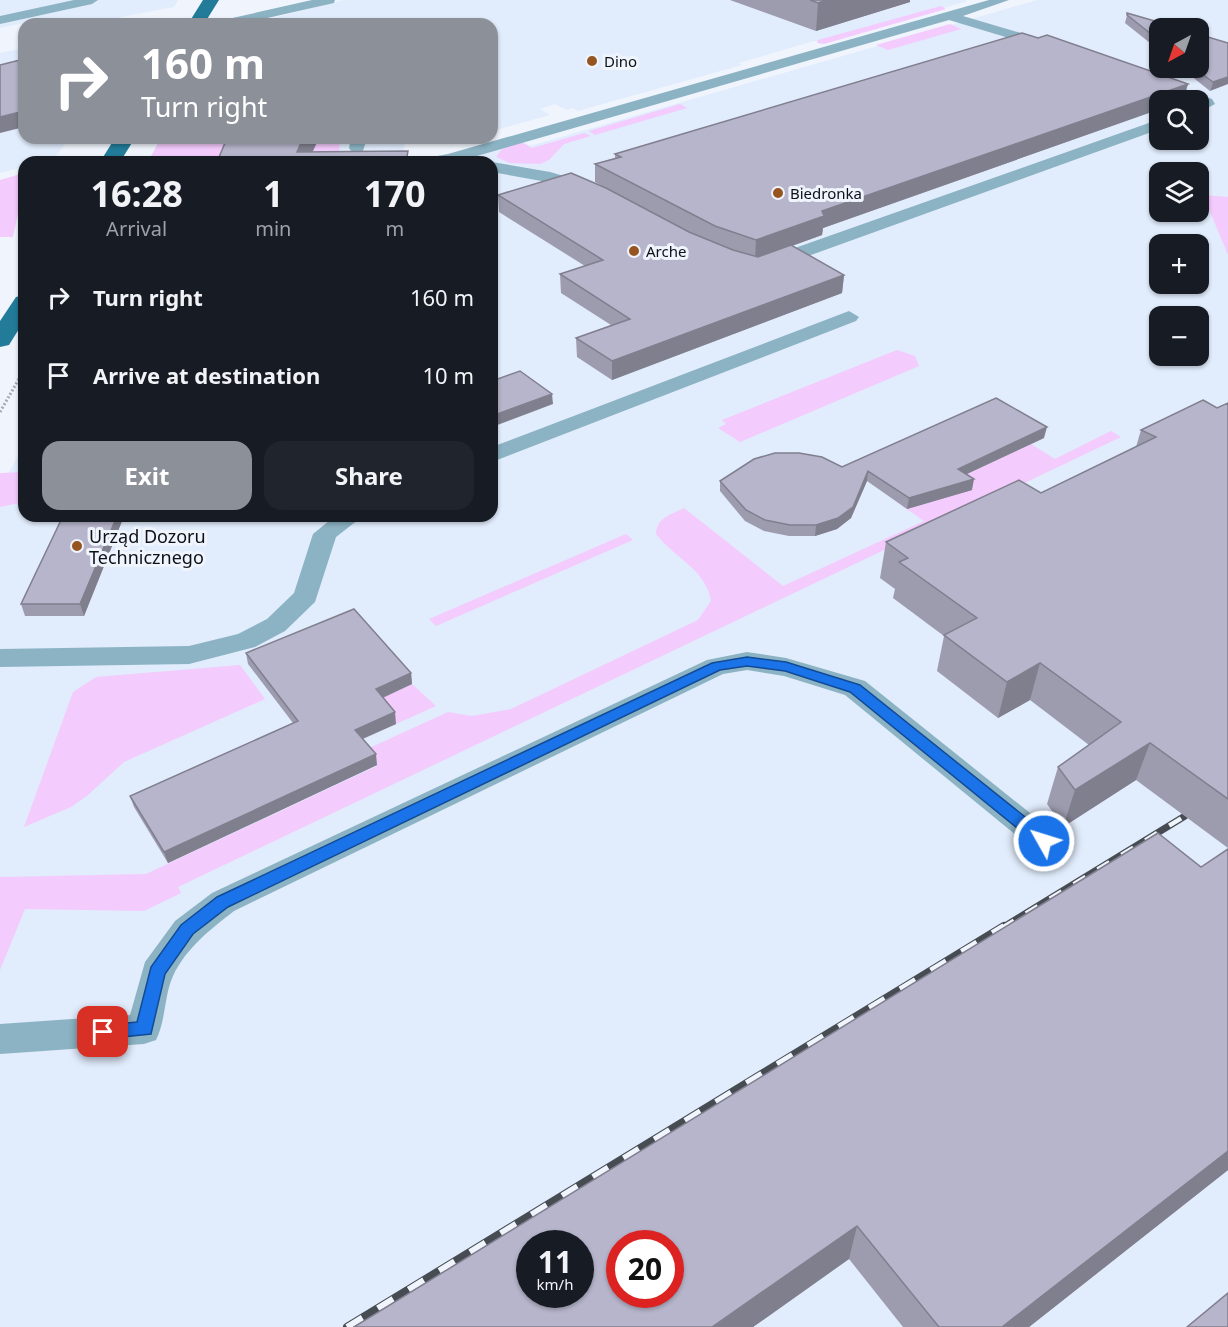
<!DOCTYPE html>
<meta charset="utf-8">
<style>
body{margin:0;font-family:"Noto Sans",sans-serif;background:#20242c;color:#f1f3f6;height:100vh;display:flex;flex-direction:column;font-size:22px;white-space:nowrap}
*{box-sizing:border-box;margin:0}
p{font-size:20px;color:#9ea1a6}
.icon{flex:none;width:33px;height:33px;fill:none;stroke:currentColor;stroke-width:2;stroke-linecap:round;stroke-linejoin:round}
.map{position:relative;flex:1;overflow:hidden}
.sheet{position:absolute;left:18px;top:156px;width:480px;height:366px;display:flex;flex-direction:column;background:#171b24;border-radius:18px;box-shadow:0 2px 4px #0004}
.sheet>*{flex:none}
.top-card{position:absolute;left:18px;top:18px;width:480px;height:126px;border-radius:18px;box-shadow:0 2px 4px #0004;background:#8c9099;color:#fff;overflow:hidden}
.needle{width:39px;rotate:220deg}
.fabs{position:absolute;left:1149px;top:18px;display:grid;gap:12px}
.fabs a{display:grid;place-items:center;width:60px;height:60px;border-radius:12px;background:#171b24;box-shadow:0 2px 4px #0004;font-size:30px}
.speed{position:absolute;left:516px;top:1230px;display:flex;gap:12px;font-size:30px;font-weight:700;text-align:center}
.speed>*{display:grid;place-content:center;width:78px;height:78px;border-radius:50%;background:#171b24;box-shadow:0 2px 4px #0004;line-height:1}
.speed small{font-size:15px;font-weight:400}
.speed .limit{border:9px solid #d22;background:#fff;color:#111}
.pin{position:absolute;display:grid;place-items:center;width:51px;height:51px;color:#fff;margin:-26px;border-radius:12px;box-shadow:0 3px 9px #0006}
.me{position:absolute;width:66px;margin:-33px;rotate:309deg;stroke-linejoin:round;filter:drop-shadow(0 0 4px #0008)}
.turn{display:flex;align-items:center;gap:21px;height:126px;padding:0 24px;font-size:27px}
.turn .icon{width:78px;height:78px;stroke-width:2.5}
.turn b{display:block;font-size:42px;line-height:51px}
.eta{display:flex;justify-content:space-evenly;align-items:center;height:102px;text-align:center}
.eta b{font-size:36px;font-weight:700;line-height:42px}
.primary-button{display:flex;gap:12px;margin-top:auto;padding:12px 24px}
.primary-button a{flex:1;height:69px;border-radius:18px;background:#8c9099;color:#fff;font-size:24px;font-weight:700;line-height:69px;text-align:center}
.primary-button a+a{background:#20242c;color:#f1f3f6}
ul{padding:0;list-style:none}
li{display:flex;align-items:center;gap:18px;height:78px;padding:0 24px}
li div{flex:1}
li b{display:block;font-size:22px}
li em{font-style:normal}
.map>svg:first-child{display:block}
.built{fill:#e1ecfc;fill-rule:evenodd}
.green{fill:#f4cbfd}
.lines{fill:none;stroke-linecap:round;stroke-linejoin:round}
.path{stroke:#a5aab2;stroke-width:3;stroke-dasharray:2 2;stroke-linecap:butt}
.service{fill:#8cb3c3;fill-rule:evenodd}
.primary{fill:#227b98;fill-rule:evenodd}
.rail-far1-casing{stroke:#474c53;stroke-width:7}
.rail-casing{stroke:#474c53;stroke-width:8}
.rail-far1{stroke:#f0f5fd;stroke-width:4.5;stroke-dasharray:14;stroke-linecap:butt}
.rail{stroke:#f0f5fd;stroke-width:6;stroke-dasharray:18;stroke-linecap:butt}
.wall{fill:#9d9caf}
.shaded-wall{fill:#807f8e}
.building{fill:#b7b5cb;stroke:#807f8e;stroke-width:1.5;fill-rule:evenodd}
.route{fill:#1a73e8;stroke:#114b97;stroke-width:1.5}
.poi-dot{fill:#955420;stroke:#f0f5fd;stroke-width:2}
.labels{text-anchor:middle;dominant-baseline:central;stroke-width:6;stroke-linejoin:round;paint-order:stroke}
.far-poi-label{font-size:15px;fill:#0c1017;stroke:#f0f5fd;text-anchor:start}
.poi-label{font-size:18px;fill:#0c1017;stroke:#f0f5fd;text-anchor:start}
</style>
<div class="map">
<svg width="1228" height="1327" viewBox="0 0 1228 1327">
<rect width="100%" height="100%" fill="#f0f5fd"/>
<path class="built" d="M0,0H178L174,7L85,24H43L39,20L0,28Z
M344,0H964L968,1L824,41H814L739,63L742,65L578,111L573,108L567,110L555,104L540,109L550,115L492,131V24H376L369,20L353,24H249Z
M1037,0H1228V197L1204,196L1228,255V1327H0V489L24,444V516H492V162H458L522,142L530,146ZM1160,28H1198V68H1160ZM1160,100H1198V140H1160ZM1160,172H1198V212H1160ZM1160,244H1198V284H1160ZM1160,316H1198V356H1160ZM530,1244H580V1294H530ZM620,1244H670V1294H620Z
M24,48V138H70L52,161L24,162V167L0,173V53Z
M188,138H406L403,151L179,155Z"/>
<path class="green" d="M941,6L946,9L824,44L817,43L818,40Z
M950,24L961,29L888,50L876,45Z
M680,104L687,108L595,135L589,131Z
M584,133L591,136L564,144L549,160L540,164L510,163L496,157L502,149L522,142L532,148Z
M161,138H340L339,153L261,160L163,161L151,156Z
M24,173V202L19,209L13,237H0V180Z
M1203,195L1228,197V255Z
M897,350L915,356L919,366L740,442L718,428L726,424L722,420Z
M1111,431L1121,437L178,887L181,893L144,911L25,909L0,970V877L146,874L377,766L365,750L448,712L472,716L511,709L698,620L711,601C706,569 674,558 656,534C657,517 671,515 684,508L783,586L924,521L901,505L1031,444L1055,459Z
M24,472V502L0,507V473Z
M626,534L633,540L436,626L429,619Z
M240,665L265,699L124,762L87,796L71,807L24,827L73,692L96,677Z
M412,684L436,706L396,724L377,700Z"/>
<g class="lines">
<path class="path" d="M0,412L24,370"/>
<path class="service" d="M74,0H98L92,4L0,24V16Z
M312,0H335L334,3L241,24H217L219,21Z
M989,0H1009L963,16L1055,43V49H1045L949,20L456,162H419L421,159L448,154Z
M1151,77L1212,99L1215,104L1198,113V100H1189L1146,84L1144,81Z
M1160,119V129L775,268L768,270L759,264L761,260Z
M351,138H367L363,151H351L349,148Z
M492,162L550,172L595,185L597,189L589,194L547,182L492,172Z
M849,311L859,317L856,321L492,462V447Z
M335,516H363L336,537L315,602L285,631L255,647L189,664L0,667V649L189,646L238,634L267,619L294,593L313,534Z
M747,652L786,658L865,681L1055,833L1059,841L1055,849L1044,853L1033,849L845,695L784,676L747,670L723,674L234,911C211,929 186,948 173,976C164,996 166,1020 156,1040L144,1044L0,1054V1024L130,1015L145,962L175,921L212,893L707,660Z"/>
<path class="primary" d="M203,0H219L204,24H188Z
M115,138H135L120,162H100Z
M24,295V321L9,345L0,347V321L16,297Z"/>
<defs>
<path id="rail-far1" d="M1002,928L1185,816"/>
<path id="rail" d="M347,1327L1004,926"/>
</defs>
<use href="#rail-far1" class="rail-far1-casing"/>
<use href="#rail" class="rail-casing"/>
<use href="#rail-far1" class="rail-far1"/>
<use href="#rail" class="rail"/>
</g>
<path class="wall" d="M730,0H910V2L816,31Z
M1127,15L1160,28V51L1125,23Z
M1022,33L1038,38L1047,35L1188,84L1183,100H1160V109L823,228L822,235L792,246L844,275L842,293L612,380L577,357L576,338L611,325L561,293L560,274L585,266L499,212L498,195L571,173L604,187L595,182V164L615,158V154Z
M1228,43L1210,91L1181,68H1198Z
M1228,403V848L1136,780L1063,827L1047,804L1058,767L1089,745L1030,700L998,718L937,671L944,636L893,598L895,589L880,578L886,542L1041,493L1136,447L1141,430L1217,408Z
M1044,438L967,474L972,490L907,509L867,481L851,518L837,529L815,536H789L764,531L745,521L720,491V481L842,467Z
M63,516H124L84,616H25L21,604Z
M246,653L411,673L412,684L383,698L396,724L363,739L377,765L168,863L134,807L130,796L293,723L248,664Z
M1158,833L1228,1170L1029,1327H903L849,1259L753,1327H354Z"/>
<path class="shaded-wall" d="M827,0H910V2L816,31L818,3Z
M1228,77V84L1210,91L1213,82Z
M1188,84L1183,100H1160V109L823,228L822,235L755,259L756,240L822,211Z
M24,111V127L0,133V117Z
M303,138H319L308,162L297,152Z
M844,275L842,293L612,380V361Z
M552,394L553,404L492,427V416Z
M1047,427L1044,438L956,479L958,469Z
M868,471L867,481L851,518L837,529L815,536L816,525Z
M974,479L972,490L907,509L909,498Z
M117,516H124L84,616L80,604Z
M1040,663L1030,700L998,718L1007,682Z
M411,673L412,684L377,700L376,689Z
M395,712L396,724L357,741L355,730Z
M1150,743L1136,780L1063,827L1075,790Z
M376,754L377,765L168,863L164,852Z
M1228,1151V1170L1029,1327H1002Z
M857,1226L849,1259L753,1327H712Z"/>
<path class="building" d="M810,0H827L818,3Z
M1127,13L1179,28H1160V41L1127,15Z
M1022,33L1038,38L1047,35L1188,84L822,211L824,216L756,240L715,226L595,164L621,157L615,154Z
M1198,34L1228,43V77L1213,82L1194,68H1198Z
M24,59V111L0,117V65Z
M227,138H303L297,152L408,151L406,162H217Z
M571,173L606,188L689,232L733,250L758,257L791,245L844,275L612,361L576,338L630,319L560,274L603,260L498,195Z
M520,371L552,394L492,416V381Z
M996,398L1047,427L958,469L974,479L909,498L868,471L853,507L838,518L816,525H790L765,520L746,510L720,481L754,459L775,453H799L822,457L842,467Z
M1203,400L1217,408L1228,403V799L1150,743L1075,790L1058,767L1121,722L1040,663L1007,682L944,635L977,618L899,562L908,558L886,542L1019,480L1041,493L1156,437L1141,430Z
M63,516H117L80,604H21Z
M354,609L411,673L376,689L395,712L355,730L376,754L164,852L130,796L298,721L246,653Z
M1158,833L1201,867L1228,849V1151L1002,1327H939L857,1226L712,1327H354ZM530,1244H580V1294H530ZM620,1244H670V1294H620Z
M1228,1293V1327H1187Z"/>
<path class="route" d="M747,657L786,662L860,685L1049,836L1051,841L1049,845H1038L850,692L785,671L747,666L720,670L228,907L193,934L165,974L151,1034L103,1039L97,1037L94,1032L97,1026L137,1022L151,967L181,925L217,897L712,663Z"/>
<g class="poi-dot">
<circle cx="592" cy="61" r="6"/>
<circle cx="778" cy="193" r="6"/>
<circle cx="634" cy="251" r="6"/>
<circle cx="77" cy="546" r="6"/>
</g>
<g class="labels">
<g class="far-poi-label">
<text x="604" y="61">Dino</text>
<text x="790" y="193">Biedronka</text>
<text x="646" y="251">Arche</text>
</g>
<g class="poi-label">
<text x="89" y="536">Urząd Dozoru<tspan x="89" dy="21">Technicznego</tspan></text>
</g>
</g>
</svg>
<div class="fabs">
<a><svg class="needle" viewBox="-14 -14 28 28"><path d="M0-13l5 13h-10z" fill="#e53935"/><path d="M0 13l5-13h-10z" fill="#9ea1a6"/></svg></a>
<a><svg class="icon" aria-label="search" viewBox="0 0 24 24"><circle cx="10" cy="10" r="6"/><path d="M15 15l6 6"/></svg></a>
<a><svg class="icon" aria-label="layers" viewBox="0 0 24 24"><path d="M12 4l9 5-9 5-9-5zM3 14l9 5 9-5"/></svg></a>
<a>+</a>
<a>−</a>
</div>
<div class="speed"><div>11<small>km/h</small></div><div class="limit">20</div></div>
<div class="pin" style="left:103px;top:1032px;background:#d93025"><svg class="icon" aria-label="arrive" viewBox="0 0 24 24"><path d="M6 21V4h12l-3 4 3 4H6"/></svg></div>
<svg class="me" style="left:1044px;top:841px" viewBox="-20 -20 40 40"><circle r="17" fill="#1a73e8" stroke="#fff" stroke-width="3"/><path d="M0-11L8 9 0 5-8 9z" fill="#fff"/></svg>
<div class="top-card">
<div class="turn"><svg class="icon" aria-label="right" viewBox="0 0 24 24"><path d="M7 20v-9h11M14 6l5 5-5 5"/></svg><div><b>160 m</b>Turn right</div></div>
</div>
<section class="sheet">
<div class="eta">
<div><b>16:28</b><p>Arrival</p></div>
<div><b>1</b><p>min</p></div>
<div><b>170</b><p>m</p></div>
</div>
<ul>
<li><svg class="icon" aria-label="right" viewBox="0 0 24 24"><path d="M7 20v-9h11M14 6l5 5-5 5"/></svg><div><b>Turn right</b></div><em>160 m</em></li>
<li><svg class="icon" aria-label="arrive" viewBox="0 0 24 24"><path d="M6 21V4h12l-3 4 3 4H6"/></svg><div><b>Arrive at destination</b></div><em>10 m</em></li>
</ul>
<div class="primary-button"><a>Exit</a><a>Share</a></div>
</section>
</div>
